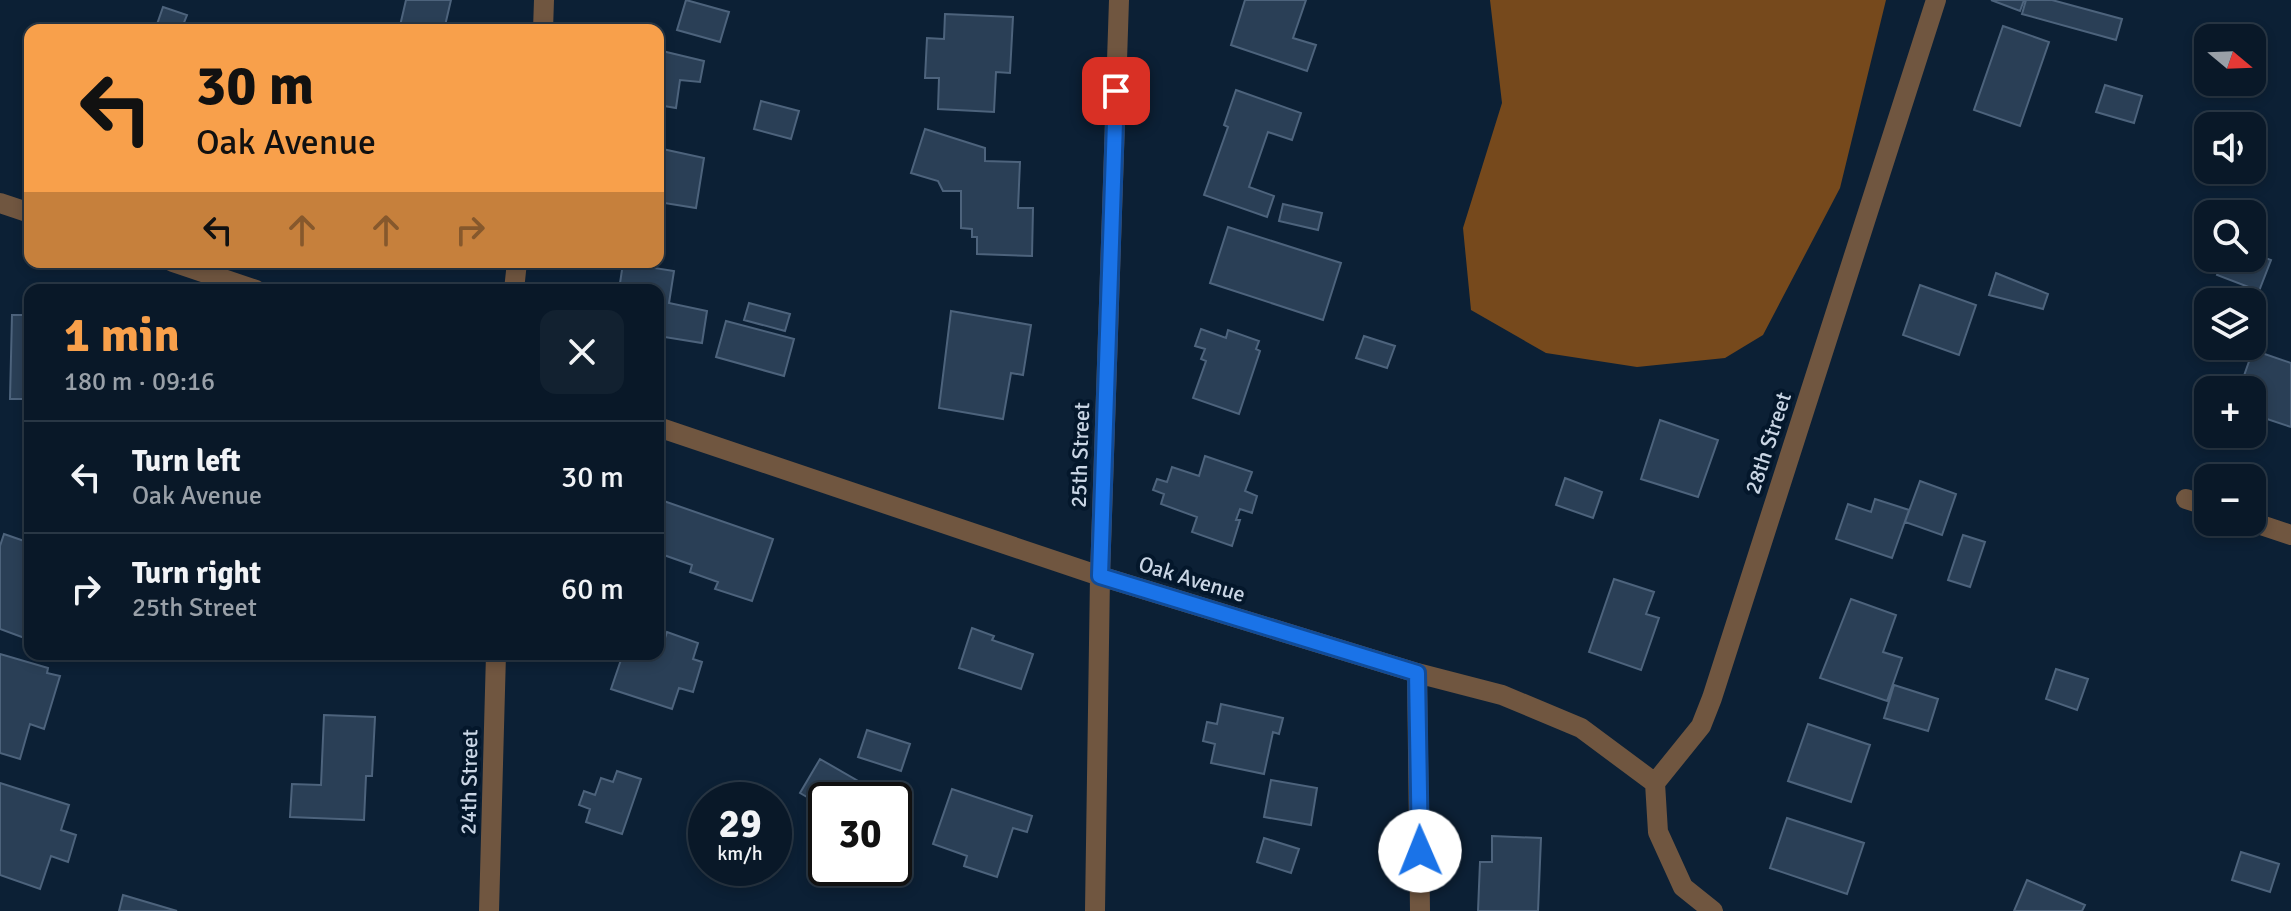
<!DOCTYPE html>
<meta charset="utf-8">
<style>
body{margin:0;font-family:Signika,sans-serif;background:#122130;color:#f1f3f6;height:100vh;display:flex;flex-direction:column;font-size:30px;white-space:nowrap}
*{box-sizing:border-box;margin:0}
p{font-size:26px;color:#99a0a8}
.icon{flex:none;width:44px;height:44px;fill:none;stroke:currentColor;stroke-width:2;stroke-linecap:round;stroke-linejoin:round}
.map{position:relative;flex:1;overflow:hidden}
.sheet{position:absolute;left:24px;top:284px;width:640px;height:376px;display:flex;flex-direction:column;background:#091828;border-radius:16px;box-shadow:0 4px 12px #0003,0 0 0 2px #293745}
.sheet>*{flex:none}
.top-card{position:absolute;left:24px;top:24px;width:640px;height:244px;border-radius:16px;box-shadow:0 4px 12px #0003,0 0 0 2px #293745;background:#f8a04b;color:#111;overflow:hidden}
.needle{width:52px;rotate:109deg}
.buttons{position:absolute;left:2194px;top:24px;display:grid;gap:16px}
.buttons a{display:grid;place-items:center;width:72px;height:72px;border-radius:16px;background:#091828;box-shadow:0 4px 12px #0003,0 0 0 2px #293745;font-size:40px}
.speed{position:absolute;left:688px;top:782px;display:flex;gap:16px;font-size:40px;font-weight:700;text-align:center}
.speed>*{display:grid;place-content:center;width:104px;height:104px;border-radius:50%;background:#091828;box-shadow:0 4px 12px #0003,0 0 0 2px #293745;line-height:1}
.speed small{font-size:20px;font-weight:400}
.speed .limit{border:4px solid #111;border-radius:12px;background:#fff;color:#111}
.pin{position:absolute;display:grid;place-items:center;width:68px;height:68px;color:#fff;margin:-34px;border-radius:16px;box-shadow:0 4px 12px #0006}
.me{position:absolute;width:88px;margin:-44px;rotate:359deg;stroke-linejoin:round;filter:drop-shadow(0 0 6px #0008)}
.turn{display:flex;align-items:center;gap:28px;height:168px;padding:0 40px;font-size:36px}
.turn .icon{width:104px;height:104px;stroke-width:2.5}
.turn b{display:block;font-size:56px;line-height:68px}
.lanes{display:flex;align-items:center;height:76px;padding:0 40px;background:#0003;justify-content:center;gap:40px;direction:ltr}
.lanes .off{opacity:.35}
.round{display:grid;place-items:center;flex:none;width:84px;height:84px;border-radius:16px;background:#122130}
.headline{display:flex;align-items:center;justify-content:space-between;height:136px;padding:0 40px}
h1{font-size:48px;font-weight:800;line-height:60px;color:#f8a04b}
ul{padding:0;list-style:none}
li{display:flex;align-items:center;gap:24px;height:112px;padding:0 40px;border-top:2px solid #293745}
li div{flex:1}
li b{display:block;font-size:30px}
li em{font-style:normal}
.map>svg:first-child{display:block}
.forest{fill:#76491c}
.building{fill:#2a3f56;stroke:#4d637c;stroke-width:2}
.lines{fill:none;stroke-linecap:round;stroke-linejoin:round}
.minor{stroke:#705640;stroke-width:20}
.route-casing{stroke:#114b97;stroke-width:20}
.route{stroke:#1a73e8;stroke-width:14}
.labels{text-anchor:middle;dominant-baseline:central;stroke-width:8;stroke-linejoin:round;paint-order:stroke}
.street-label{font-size:22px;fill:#cad6e5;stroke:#04172b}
</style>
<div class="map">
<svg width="2291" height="911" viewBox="0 0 2291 911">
<rect width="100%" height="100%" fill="#0c2035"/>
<path class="forest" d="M1490,0H1886L1840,188L1763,335L1725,358L1637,367L1546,353L1471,310L1463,228L1502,103Z"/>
<path class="building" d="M406,0H451L444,30H399Z
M686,0L729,12L720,42L677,30Z
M1245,0H1306L1293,38L1316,45L1307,71L1231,45Z
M1991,0H2024L2020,11Z
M2026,0H2052L2122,19L2116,40L2022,14Z
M163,7L187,15L181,30H155Z
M945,14L1013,17L1010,73L996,72L994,112L938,109L939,78H925L927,38L944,39Z
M2003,26L2049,42L2020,126L1974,110Z
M658,50L704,61L700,82L680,80L676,108L658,105Z
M2105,85L2142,96L2134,123L2096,112Z
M1236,90L1301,113L1292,140L1268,132L1249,187L1274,196L1267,217L1204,195L1228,127L1224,125Z
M761,101L799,111L791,139L754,129Z
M925,129L985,148V161L1020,162L1018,208H1033L1032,256L977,254V237H972V229L961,228V191H943L938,181L911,173Z
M658,148L704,158L696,208L658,202Z
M1283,204L1322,213L1318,230L1279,221Z
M1228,227L1341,263L1323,320L1210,283Z
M2252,253L2271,260L2259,291L2217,275L2224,258H2252Z
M623,263L674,271L669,303L707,311L702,343L658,336V290H619Z
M1996,273L2048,294L2043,309L1989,295Z
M1920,285L1976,305L1959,355L1903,335Z
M749,303L790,314L785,331L744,320Z
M951,311L1031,325L1023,375L1011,373L1003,419L939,408Z
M12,315H30V399H10Z
M726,321L794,339L784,376L716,357Z
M1201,329L1226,338L1228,330L1259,341L1256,349L1260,351L1239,414L1193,398L1206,361L1201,359L1205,349L1195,346Z
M1364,336L1395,346L1387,368L1356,358Z
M2253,350L2291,363V427L2252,414V390H2239Z
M1660,420L1718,440L1698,497L1641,479Z
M1205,456L1252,472L1245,491L1257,496L1252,513L1240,509L1236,520H1240L1232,546L1192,532L1197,517L1161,504L1164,494L1153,490L1157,479L1167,482L1172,467L1199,476Z
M1565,478L1602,492L1593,518L1556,505Z
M1920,481L1956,494L1942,535L1905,522Z
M658,499L773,539L752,601L715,589L718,582L690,572L692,565L658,553Z
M1875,499L1909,510L1892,558L1836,539L1848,504L1871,512Z
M4,534L30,543V640L0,629V546Z
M1963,535L1985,542L1970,587L1948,580Z
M1614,579L1654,592L1646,614L1659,618L1641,670L1589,652Z
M1851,599L1896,615L1883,652L1902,658L1887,701L1820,678Z
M972,628L994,636L992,640L1033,654L1021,689L959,668Z
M667,632L698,643L693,659L702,662L693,692L679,688L672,709L611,689L623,654H658V645L662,647Z
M0,654L48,668L47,673L60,676L44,729L30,724L20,759L0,753Z
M2056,669L2088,679L2077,710L2046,699Z
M1894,685L1938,699L1928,731L1884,718Z
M1221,704L1283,718L1279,734L1273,732L1264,774L1211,763L1215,744L1203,741L1207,722L1217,724Z
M324,715L375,717L372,776H366L364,820L290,817L292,784L321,785Z
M1808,724L1870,745L1851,802L1788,781Z
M867,730L910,744L901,771L858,757Z
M820,759L891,800H826V808L800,793Z
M617,771L641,779L622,834L586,822L590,809L579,805L584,791L595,795L601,778L613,782Z
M1271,780L1317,788L1311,825L1264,817Z
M0,783L69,805L61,830L76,835L68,862L51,856L40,889L0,875Z
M952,789L1032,816L1027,832L1013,828L997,877L964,866L967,856L933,844Z
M1787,818L1864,843L1847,894L1770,868Z
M1492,836L1541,838L1538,911H1478L1480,862H1492Z
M1264,838L1299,849L1291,873L1257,862Z
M2241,852L2279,864L2270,892L2232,880Z
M2027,880L2085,905L2082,911H2014Z
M123,895L177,911H119Z"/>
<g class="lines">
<path class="minor" d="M543,30L544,0
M0,203L30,213
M173,262L256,290
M514,290L517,262
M658,427L1100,576L1417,673L1502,695L1581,728L1655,783
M2186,499L2208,506
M2252,522L2291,535
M1417,673L1420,911
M489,911L496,654
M1095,911L1100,576L1119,0
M1713,911L1683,887L1658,832L1655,783L1701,726L1712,698L1936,0"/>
</g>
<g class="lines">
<defs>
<path id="route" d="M1116,91L1100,576L1417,673L1420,851"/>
</defs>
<use href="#route" class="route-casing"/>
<use href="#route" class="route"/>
</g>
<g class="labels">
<g class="street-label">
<text transform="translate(1768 443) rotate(-72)">28th Street</text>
<text transform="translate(1080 455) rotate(-88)">25th Street</text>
<text transform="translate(1192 579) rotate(17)">Oak Avenue</text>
<text transform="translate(469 782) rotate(-89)">24th Street</text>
</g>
</g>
</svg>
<div class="buttons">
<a><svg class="needle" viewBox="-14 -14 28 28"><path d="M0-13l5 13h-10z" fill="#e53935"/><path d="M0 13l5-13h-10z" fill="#99a0a8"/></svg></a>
<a><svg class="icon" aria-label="sound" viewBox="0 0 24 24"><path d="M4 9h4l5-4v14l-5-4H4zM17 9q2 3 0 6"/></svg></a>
<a><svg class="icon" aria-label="search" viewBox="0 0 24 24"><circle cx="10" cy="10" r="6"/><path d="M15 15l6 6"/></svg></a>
<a><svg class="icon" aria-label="layers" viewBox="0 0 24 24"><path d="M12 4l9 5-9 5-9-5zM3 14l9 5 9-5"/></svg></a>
<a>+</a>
<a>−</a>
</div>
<div class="speed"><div>29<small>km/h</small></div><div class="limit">30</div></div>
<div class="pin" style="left:1116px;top:91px;background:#d93025"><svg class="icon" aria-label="arrive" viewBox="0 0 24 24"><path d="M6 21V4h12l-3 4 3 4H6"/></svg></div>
<svg class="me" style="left:1420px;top:851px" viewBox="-20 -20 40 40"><circle r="19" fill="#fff"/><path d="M0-13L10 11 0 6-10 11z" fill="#1a73e8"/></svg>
<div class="top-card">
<div class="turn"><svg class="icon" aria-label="left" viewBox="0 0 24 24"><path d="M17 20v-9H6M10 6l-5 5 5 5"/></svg><div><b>30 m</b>Oak Avenue</div></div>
<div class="lanes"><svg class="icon" aria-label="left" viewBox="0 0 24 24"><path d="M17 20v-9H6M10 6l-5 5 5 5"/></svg><svg class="icon off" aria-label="ahead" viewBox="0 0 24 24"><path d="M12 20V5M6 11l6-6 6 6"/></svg><svg class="icon off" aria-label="ahead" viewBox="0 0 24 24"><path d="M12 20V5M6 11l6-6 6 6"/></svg><svg class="icon off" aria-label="right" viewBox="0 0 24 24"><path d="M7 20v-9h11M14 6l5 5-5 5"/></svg></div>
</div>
<section class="sheet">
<div class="headline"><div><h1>1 min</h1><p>180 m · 09:16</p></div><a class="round"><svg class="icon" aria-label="close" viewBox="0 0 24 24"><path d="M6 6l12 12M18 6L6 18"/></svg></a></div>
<ul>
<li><svg class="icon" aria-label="left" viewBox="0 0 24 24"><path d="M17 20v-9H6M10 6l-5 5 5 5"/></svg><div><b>Turn left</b><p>Oak Avenue</p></div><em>30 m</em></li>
<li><svg class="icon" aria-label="right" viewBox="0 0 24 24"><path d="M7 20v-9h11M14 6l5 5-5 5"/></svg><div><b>Turn right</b><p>25th Street</p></div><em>60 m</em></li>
</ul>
</section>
</div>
